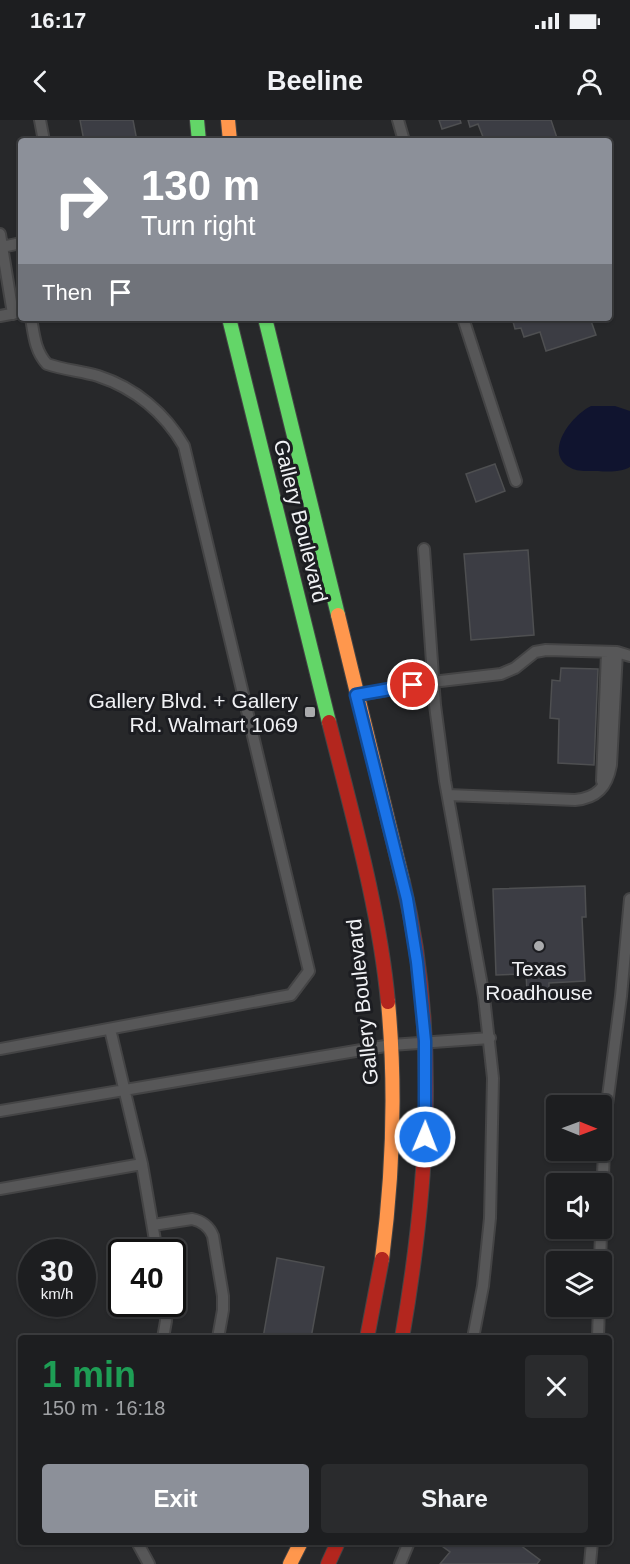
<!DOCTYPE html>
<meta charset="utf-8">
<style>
body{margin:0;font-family:Arial,sans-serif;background:#2a2b2d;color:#f1f3f6;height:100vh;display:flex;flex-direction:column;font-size:22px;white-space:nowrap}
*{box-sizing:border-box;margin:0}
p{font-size:20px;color:#a0a2a5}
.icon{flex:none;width:33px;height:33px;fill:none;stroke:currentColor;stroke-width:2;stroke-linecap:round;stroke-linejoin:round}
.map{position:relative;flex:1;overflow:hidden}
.side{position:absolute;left:18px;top:1215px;width:594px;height:210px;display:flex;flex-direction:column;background:#1d1e20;border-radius:6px;box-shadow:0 2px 4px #0004,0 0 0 2px #3b3c3e}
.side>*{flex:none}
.banner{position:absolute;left:18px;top:18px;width:594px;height:183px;border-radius:6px;box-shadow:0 2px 4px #0004,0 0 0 2px #3b3c3e;background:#8c9099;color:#fff;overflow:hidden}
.needle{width:39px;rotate:91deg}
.controls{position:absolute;left:546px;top:975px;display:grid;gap:12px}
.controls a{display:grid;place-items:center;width:66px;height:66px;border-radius:6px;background:#1d1e20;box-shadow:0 2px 4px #0004,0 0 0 2px #3b3c3e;font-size:30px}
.speed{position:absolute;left:18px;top:1119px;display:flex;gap:12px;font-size:30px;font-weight:700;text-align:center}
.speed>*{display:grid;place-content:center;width:78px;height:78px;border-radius:50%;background:#1d1e20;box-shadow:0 2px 4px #0004,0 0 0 2px #3b3c3e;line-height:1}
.speed small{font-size:15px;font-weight:400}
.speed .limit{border:3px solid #111;border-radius:9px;background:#fff;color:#111}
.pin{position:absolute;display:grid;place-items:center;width:51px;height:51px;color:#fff;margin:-26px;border:3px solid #fff;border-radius:50%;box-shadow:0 2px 6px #0007}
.me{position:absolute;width:66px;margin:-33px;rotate:1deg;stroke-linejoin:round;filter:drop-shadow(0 0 4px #0008)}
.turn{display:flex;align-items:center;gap:21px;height:126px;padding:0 24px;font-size:27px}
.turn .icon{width:78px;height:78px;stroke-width:2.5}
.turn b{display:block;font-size:42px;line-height:51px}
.then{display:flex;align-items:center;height:57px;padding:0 24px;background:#0003;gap:12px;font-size:22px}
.round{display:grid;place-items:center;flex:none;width:63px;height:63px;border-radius:6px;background:#2a2b2d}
.summary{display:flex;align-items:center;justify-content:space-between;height:102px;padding:0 24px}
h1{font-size:36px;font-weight:800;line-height:45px;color:#1e9e55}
.action{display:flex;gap:12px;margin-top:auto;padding:12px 24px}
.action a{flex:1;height:69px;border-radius:6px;background:#8c9099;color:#fff;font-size:24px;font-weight:800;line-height:69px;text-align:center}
.action a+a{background:#2a2b2d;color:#f1f3f6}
.status{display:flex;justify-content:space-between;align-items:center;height:42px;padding:0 30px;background:#1d1e20;direction:ltr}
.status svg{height:16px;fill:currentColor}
header{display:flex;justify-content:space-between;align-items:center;height:78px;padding:0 24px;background:#1d1e20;font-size:27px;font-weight:800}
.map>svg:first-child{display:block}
.water{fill:#10142f}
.building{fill:#3c3d44;stroke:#4e4f51;stroke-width:1.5}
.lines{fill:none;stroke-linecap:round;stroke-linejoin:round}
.lane-casing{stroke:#444445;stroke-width:14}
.fast-casing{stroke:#444445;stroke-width:16}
.slow-casing{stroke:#444445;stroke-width:16}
.jam-casing{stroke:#444445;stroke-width:16}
.lane{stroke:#575758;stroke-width:10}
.fast{stroke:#63d668;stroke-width:14}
.slow{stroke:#ff974d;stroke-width:14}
.jam{stroke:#b3261e;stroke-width:14}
.route-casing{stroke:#114b97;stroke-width:15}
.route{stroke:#1a73e8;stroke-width:10}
.poi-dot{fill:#aaabad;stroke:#1c1d21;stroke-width:2}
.labels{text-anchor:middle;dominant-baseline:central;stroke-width:6;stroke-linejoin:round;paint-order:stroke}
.street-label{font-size:21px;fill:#f0f1f4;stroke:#1c1d21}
.poi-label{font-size:21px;fill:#f0f1f4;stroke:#1c1d21;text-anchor:end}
</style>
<div class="status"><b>16:17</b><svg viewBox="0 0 49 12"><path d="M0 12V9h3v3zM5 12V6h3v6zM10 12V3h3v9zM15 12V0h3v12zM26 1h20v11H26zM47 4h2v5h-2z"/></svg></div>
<header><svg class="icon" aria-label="back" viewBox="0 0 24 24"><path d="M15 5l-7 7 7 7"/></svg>Beeline<svg class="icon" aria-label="person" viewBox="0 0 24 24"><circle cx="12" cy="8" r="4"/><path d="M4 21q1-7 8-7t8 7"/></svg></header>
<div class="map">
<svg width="630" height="1444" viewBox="0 0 630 1444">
<rect width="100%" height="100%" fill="#27282a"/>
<path class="water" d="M591,286H615L630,291V347C621,352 609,352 598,351C590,351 578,352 571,348C542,333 572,295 591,286Z"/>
<path class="building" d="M80,0H133L137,21H84Z
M439,0H460L461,3L442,9Z
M468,0H551L558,21H475L483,17L478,4L470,7Z
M512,198H590L596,215L546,231L540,212L524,217L521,208L515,209Z
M495,344L505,371L476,382L466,354Z
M528,430L534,515L471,520L464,434Z
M561,548L598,549L594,645L558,643L559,599L550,598L552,560L560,561Z
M585,766L586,797H582L585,861L549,863V871H527L526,854L496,855L493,769Z
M277,1138L324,1147L311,1218H263Z
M445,1422H516L540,1440L537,1444H440L450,1432L442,1426Z"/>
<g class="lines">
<defs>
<path id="lane" d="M40,0L44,21
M398,0L404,21
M0,114L13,194
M2,127L21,123
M0,196L21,192
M463,198L516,361
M424,429L435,585L445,661L484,877L493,958L490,1098L483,1166L473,1218
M358,575L432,562L501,554L515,548L535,532L546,530L617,532L630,536
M602,661L607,532
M448,675L575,680C597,678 607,667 611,645L617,532
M110,909L142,1044L157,1132
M0,929L291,875L309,851L184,326C165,293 135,268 98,256C81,251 64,250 47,244C35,231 34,215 31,198
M0,991L391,925L490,918
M0,1069L142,1044
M153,1105L192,1099C202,1101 209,1106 213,1116L223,1176V1190L218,1218
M600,1142L605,1000L621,876L630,779
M163,1218L166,1201L165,1184
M598,1218L599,1186
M137,1422L149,1444
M400,1444L409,1422
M590,1444L592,1422"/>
<path id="fast" d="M197,0L199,21
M229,198L329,602
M265,198L338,495"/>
<path id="slow" d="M228,0L230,21
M338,495L403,762
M382,1139C393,1054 396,967 388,882
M290,1444L301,1422"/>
<path id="jam" d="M329,602C352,694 379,787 388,882
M367,1218L382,1139
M402,1218C428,1068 439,911 403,762
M328,1444L338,1422"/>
</defs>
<use href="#lane" class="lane-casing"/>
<use href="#fast" class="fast-casing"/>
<use href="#slow" class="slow-casing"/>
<use href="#jam" class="jam-casing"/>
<use href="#lane" class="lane"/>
<use href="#fast" class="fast"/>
<use href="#slow" class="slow"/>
<use href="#jam" class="jam"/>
</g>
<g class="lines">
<defs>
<path id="route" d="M413,565L356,575L407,779L417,842L425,921V1017"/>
</defs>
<use href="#route" class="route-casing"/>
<use href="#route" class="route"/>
</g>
<g class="poi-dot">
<rect x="304" y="586" width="12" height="12" rx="3"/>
<circle cx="539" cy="826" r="6"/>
</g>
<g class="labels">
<g class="street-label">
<text transform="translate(301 401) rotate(76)">Gallery Boulevard</text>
<text transform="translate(362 882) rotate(-96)">Gallery Boulevard</text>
</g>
<g class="poi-label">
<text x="298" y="580">Gallery Blvd. + Gallery<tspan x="298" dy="24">Rd. Walmart 1069</tspan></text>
<text x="539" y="848" text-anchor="middle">Texas<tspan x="539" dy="24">Roadhouse</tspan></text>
</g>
</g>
</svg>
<div class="controls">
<a><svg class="needle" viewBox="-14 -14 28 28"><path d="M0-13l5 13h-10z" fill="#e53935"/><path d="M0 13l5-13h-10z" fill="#a0a2a5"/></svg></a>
<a><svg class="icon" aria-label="sound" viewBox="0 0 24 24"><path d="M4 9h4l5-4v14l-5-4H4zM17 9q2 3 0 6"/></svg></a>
<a><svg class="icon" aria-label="layers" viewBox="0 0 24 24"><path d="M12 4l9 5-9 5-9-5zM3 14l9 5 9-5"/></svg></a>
</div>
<div class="speed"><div>30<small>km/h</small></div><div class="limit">40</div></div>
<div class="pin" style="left:413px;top:565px;background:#d93025"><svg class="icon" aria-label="arrive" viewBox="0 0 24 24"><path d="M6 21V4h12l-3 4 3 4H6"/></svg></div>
<svg class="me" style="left:425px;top:1017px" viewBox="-20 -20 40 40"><circle r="17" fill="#1a73e8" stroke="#fff" stroke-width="3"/><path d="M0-11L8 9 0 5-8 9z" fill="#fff"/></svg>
<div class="banner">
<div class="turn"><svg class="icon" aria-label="right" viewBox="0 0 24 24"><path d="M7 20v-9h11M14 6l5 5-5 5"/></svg><div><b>130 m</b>Turn right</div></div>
<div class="then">Then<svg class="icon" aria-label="arrive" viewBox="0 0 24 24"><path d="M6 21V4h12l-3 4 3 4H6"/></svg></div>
</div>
<section class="side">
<div class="summary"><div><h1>1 min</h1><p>150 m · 16:18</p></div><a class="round"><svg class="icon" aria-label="close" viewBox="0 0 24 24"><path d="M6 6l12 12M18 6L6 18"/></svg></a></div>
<div class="action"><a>Exit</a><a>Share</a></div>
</section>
</div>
